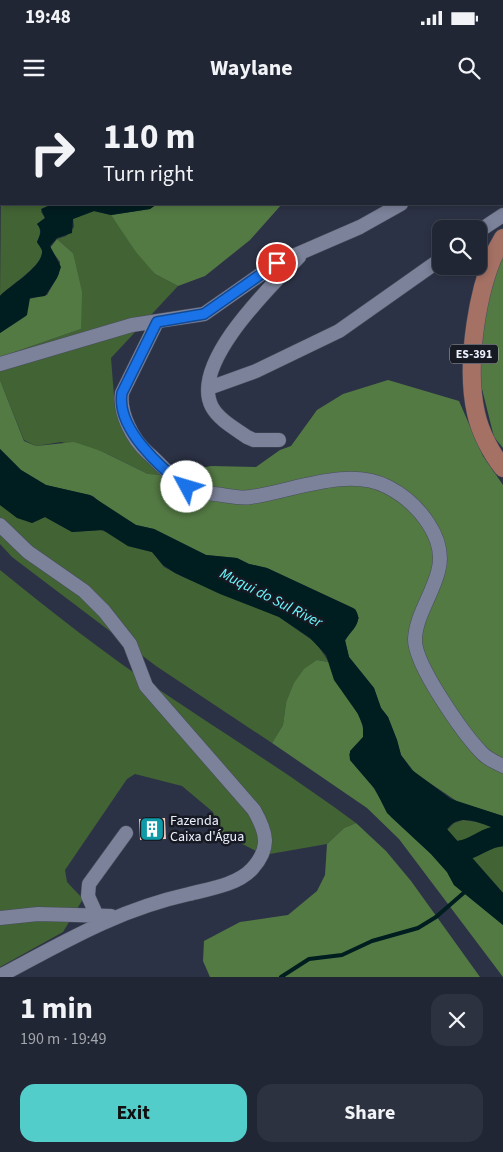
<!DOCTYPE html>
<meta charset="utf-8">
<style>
body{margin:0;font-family:"Source Sans 3",sans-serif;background:#2d3240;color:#f1f3f6;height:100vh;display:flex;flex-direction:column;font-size:19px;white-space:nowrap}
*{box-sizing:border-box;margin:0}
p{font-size:16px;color:#a2a5ac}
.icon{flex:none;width:28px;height:28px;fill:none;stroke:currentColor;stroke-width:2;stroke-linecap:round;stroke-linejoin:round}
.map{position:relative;height:877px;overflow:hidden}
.details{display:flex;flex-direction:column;background:#212634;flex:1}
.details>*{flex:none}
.guide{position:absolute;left:0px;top:0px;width:504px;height:105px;box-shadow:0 2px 8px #0003,0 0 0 1px #3e434f;background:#212634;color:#f1f3f6;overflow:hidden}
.controls{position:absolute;left:432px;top:120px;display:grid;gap:10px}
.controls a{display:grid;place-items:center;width:55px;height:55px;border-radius:10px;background:#212634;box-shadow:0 2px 8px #0003,0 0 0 1px #3e434f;font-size:25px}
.pin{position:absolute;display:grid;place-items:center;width:42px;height:42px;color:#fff;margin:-21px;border:2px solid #fff;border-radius:50%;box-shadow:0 1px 5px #0007}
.me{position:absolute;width:55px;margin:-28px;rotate:309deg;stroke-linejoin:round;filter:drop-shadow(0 0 4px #0008)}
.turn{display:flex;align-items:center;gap:18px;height:105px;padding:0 20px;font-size:22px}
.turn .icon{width:65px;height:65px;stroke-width:2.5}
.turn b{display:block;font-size:35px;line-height:42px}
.round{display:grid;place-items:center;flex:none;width:52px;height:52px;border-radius:15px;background:#2d3240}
.head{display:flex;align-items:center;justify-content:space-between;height:85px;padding:0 20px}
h1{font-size:30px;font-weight:700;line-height:38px}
.cta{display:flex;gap:10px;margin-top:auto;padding:10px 20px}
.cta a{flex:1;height:58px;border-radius:15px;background:#53cdca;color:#111;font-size:20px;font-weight:700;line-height:58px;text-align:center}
.cta a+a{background:#2d3240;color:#f1f3f6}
.status{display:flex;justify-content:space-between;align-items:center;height:35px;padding:0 25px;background:#212634;direction:ltr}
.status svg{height:14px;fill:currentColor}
header{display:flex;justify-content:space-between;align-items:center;height:65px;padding:0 20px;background:#212634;font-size:22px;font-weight:700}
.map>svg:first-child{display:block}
.green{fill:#426334}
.forest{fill:#547a44}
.water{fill:#001d1f}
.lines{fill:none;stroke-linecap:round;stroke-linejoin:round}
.stream{stroke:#001d1f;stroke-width:4}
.river{stroke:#001d1f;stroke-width:21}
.building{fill:#f7c9be}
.minor-casing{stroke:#484d5d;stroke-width:15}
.major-casing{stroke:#484d5d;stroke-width:19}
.minor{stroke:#7b8299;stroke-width:14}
.major{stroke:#a57164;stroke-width:18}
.route-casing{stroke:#114b97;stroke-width:12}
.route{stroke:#1a73e8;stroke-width:9}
.labels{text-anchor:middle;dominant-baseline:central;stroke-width:5;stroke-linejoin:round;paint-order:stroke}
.shield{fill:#171a23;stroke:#abb0bb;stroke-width:1}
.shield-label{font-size:12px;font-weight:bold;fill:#ebf0fc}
.poi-label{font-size:14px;fill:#ebf0fc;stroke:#171a23;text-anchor:start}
.water-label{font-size:15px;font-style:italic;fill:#6bf8fe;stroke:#171a23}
</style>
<div class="status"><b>19:48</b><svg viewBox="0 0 49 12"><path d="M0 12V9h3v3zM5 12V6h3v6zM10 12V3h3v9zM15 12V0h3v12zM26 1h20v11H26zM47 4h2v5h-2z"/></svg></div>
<header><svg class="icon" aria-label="menu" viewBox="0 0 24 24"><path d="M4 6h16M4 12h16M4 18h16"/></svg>Waylane<svg class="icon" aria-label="search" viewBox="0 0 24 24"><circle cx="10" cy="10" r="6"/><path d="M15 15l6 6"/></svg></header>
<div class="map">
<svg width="503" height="877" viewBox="0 0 503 877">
<rect width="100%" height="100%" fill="#2c3245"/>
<path class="green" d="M0,0H126L1,1L0,73Z
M1,93V104H53L43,108L41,112L45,118L37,124C42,130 40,135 37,142C39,146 43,149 42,153C40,168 9,186 0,196Z
M94,111L111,115L155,174L178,186L111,258L115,309L167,375L148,374L101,351L61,342L36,346L24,340L0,280V257L81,229L73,153L57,139L66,136L74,127L73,119Z
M0,405L32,423L45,417L72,432L100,430L106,432L128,446L152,452L164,467L183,477L279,517L316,543L329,562L317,560L286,603L283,625L272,643L156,566L12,457L0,444Z
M0,470C52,512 105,554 161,591C226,635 293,676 356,723L344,728L327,744L264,755L219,732L213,712L182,686L135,674L127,679L65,770L67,782L83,799L63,832L0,867Z
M463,720L477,722L503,731V793L447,730L454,723Z"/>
<path class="forest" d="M157,104H282L250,140L205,176L178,186L155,174L136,152L111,115L150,109Z
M57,139L73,153L82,192L81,229L0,257V233L26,216L29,199L47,195L59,174L60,162L50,148Z
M503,147V348L494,337L476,265L480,224Z
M0,280L24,341L36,346L74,342L101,351L148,374L167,375L211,366L256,367L280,350L291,346L317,310L343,294L388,280L459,301L483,356L503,385V716L458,702L415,673L401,655L397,640L388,617L381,608L374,588L349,557L345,541L359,518L353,508L267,468L249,464L237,458L206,455L154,429L136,425L104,406L93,396L46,385L21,370L0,349Z
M317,560L329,562C334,588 367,612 363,637L349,654L350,660L373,687L391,717L431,754L447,772L454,785L503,825V877L399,739L367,708L272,643L283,625L286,603L294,583L304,569Z
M356,723L386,751L411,781L480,877H210L203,861L204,841L240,822L288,815L317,791L325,775L327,744L344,728Z"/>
<path class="water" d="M53,104H157L150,109L111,115L94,111L73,119L72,133L57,138L50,146L61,167L57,178L45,196L30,198L27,215L0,233V196C9,186 41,168 42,153C43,149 39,146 37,142C40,135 43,131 37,124L45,118L41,109Z
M0,349L21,370L46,385L90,395L136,425L154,429L206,455L237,458L249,464L267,468L355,509C364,522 352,530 345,540L349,557L374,588L381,608L388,617L397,640L401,655L412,670L451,699L503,716V731C485,726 461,710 447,729L503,793V825L454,785L447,772L431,754L387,713L375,689L350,660V651L363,637V626L358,614L334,580L326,555L310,538L279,517L220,494L175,473L163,465L152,452L128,446L103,430L72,432L45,417L32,423L17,418L0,405Z"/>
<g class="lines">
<path class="stream" d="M281,877L309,859L342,855L372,841L418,828L436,817L467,790"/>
<path class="river" d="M460,751C476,749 487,735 503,736"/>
</g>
<path class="building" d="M165,718L166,739L140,740L139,719Z"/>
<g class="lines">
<defs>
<path id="minor" d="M502,49L503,48
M479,131L503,115
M157,222L122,293C119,313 133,340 148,353C161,364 173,380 188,388C197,392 205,392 214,394C226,395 239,399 251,397C293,391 348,366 388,387C417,402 448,438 438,472C432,495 416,516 415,539C414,564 463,633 481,652C487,659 495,662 503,666
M0,264L132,225L204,214L277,163L360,127L401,104
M209,288L256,271L339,231L441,159
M279,340H254L247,337C236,329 219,320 212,307C189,264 272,185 299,157
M0,425L28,452L84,491L104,511L130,544L146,586L254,710C267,733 271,748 252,769C237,785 209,789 189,794C117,810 64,842 0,876
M97,816L88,796L89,784L126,733
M0,818L38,814L111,816"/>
<path id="major" d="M503,138C477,180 465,265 476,313C480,332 491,353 503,368"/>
</defs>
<use href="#minor" class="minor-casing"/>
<use href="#major" class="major-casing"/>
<use href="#minor" class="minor"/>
<use href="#major" class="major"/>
</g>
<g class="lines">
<defs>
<path id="route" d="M187,387C161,369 116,328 122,293L157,222L204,214L277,163"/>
</defs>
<use href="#route" class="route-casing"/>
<use href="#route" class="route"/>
</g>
<defs>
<symbol id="building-square" viewBox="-11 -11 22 22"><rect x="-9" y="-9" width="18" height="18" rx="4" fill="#0f9aa8" stroke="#171a23"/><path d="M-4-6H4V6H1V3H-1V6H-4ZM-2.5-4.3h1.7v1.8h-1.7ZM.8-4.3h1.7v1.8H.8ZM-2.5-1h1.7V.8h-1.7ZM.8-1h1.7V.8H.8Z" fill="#fff"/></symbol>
</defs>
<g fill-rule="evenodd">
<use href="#building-square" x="138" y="715" width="28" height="28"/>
</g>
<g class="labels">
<rect class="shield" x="450" y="244.5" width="48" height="19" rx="4"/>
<g class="shield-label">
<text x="474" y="254">ES-391</text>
</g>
<g class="poi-label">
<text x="170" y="721">Fazenda<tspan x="170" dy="16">Caixa d'Água</tspan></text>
</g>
<g class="water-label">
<text transform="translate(271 498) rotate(27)">Muqui do Sul River</text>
</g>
</g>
</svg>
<div class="controls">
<a><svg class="icon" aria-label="search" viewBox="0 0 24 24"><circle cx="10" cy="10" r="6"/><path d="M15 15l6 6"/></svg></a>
</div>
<div class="pin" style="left:277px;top:163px;background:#d93025"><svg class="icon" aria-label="arrive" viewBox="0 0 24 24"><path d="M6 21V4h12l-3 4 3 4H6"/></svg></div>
<svg class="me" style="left:187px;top:387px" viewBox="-20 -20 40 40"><circle r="19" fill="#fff"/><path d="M0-13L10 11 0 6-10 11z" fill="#1a73e8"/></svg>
<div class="guide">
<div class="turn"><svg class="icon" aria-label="right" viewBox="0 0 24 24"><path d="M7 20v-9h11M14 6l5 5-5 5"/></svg><div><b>110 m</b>Turn right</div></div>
</div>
</div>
<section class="details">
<div class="head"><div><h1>1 min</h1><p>190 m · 19:49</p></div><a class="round"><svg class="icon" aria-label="close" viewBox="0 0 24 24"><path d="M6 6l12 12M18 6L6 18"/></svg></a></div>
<div class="cta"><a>Exit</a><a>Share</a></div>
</section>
